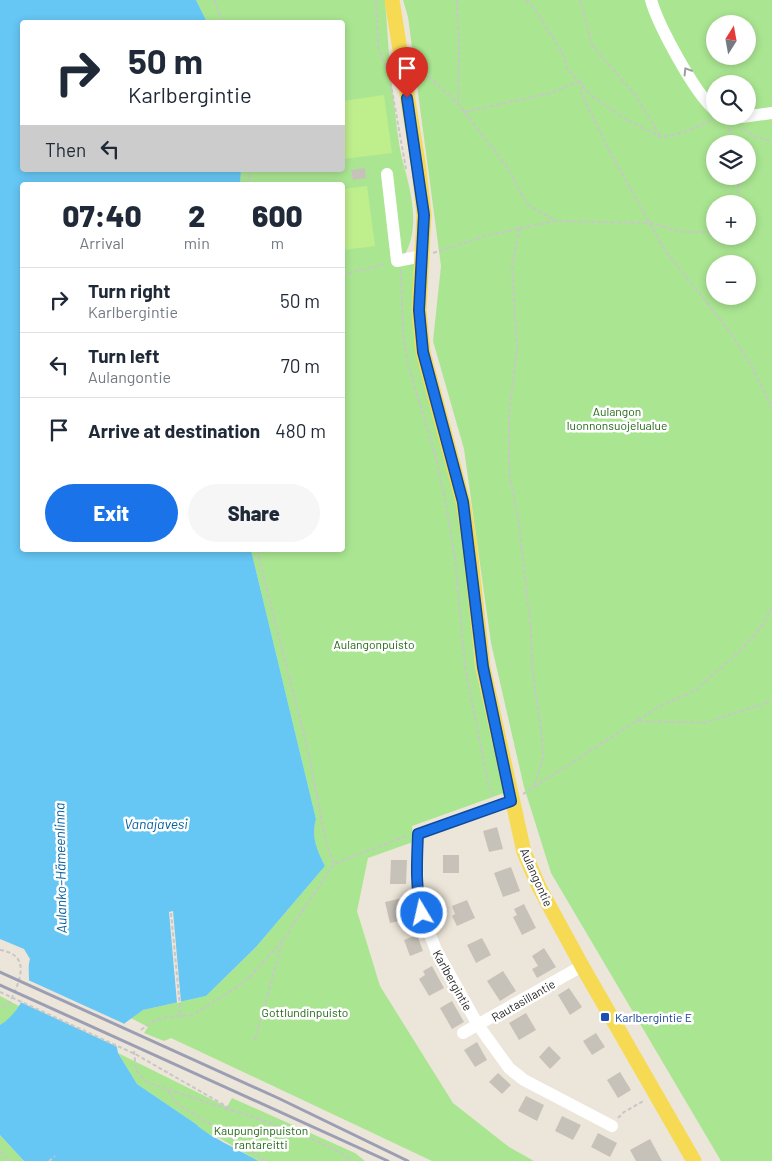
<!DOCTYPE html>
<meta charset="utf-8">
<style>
body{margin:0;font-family:Barlow,sans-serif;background:#f6f6f7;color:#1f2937;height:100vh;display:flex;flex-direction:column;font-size:19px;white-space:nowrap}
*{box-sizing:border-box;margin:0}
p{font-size:16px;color:#747a83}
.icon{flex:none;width:28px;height:28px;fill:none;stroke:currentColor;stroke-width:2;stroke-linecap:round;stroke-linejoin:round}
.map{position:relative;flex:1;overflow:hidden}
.drawer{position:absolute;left:20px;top:182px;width:325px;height:370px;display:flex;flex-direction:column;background:#fff;border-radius:5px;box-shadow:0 2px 8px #0003}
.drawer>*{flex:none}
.top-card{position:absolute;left:20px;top:20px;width:325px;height:152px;border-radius:5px;box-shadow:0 2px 8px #0003;background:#fff;color:#1f2937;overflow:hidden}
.needle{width:32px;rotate:11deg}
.controls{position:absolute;left:706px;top:15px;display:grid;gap:10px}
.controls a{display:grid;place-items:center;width:50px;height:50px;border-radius:50%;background:#fff;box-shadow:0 2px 8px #0003;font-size:25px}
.pin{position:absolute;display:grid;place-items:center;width:42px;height:42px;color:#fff;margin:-51px -21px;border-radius:50% 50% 50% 0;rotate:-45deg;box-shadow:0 0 5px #0007}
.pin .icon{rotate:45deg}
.me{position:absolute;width:55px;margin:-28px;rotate:351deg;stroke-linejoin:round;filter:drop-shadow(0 0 4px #0008)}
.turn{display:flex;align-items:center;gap:18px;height:105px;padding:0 25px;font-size:22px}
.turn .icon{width:65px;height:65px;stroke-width:2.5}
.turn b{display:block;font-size:35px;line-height:42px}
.then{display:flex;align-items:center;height:48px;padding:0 25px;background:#0003;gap:10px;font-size:19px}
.eta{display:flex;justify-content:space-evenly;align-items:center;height:85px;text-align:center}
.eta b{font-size:30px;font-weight:800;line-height:35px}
.action{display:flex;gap:10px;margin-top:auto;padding:10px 25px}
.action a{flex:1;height:58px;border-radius:30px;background:#1a73e8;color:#fff;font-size:20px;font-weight:800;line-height:58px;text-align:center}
.action a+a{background:#f6f6f7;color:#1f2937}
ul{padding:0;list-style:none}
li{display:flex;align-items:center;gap:15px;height:65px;padding:0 25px;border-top:1px solid #e0e1e3}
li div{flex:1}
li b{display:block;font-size:19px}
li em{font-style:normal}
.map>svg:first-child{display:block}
.green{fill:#aae692;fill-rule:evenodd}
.pitch{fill:#bfee8d}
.water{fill:#66c6f4}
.pier{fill:#ece5d9}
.building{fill:#c7c2b9}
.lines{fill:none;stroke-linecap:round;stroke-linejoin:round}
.path{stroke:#c7c7c7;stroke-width:2;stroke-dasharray:4 2.5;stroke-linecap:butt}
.minor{stroke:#fff;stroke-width:12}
.major{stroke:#f7da53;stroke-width:15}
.rail{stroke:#9c9eb4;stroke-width:3}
.oneway{stroke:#9e9e9e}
.route-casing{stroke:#114b97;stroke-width:12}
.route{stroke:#1a73e8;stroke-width:9}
.transit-dot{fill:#1a4fb4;stroke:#fff;stroke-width:2}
.labels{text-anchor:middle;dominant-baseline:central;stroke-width:5;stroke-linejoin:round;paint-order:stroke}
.park-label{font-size:12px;fill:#226816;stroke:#fff}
.street-label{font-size:12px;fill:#282828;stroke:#fff}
.transit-label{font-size:12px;fill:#164399;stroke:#fff;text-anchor:start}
.water-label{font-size:14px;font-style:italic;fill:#07619e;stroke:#fff}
</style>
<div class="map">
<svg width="772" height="1161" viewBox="0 0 772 1161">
<rect width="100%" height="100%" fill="#ece5d9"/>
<path class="green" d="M196,0H385C388,34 389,69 394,103C396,121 398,141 402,159C411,191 422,230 402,259L414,258L455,493L468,587L475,667L504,793L412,826L413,842L368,858L357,911L380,986L453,1103L509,1147L534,1161H432L171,1038L164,1041L144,1033L148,1027L131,1018L143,1010L206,996L256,947L325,866C317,849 311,838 316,819L251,550H342V185H240L241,170H342V22H207Z
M403,0H772V1161H721L551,873L524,787L491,643L464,449L433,341L441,266L408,17ZM715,24H748V56H715ZM715,84H748V116H715ZM715,144H748V176H715ZM715,204H748V236H715ZM715,264H748V296H715Z
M0,996L19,1006L9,1021L0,1025Z
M118,1053L227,1107L232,1098L355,1153L365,1161H258L221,1139L204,1132L196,1124L137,1084Z
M0,1135L24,1161H0Z"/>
<path class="pitch" d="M384,95L392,153L343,159V101Z
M367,186L375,246L343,250V189Z"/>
<path class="water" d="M0,0H196L207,22H22V170H241L240,185H22V550H251L316,819C311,838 317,849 325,866L256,947L206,996L143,1010L125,1023L116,1043L118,1053L137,1084L196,1124C207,1136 242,1151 258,1161H24L0,1135V1025C13,1018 29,995 29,979C29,971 28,966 30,959L24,949L0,939Z"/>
<path class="pier" d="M173,911L181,1002L177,1003L169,912Z
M26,979L127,1025L119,1043L120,1048L18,1001Z"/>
<path class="building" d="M365,168L366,178L353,180L351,170Z
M497,827L503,849L489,852L483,831Z
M443,855H459V873H443Z
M391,860H407L406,884H390Z
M511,867L520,891L503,897L494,873Z
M407,897L412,918L390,923L385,902Z
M467,900L475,918L457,926L452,916L455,914L452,906Z
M524,904L536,928L522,935L513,917L517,915L514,909Z
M417,935L423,951L410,956L404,940Z
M482,938L491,955L476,963L467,945Z
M544,948L556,967L537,978L532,969L538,966L532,956Z
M432,966L444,988L429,996L419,979L425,975L423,971Z
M503,971L516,991L500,1001L487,981Z
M569,988L582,1007L570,1015L558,995Z
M452,1001L464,1022L452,1029L440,1008Z
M526,1013L536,1030L519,1040L509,1023Z
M596,1033L605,1047L592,1055L583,1041Z
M477,1042L487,1060L475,1067L464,1050Z
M549,1046L561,1058L550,1069L539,1057Z
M620,1072L631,1090L618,1098L607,1080Z
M498,1073L511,1085L502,1094L489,1082Z
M526,1096L544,1105L537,1121L518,1111Z
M562,1116L581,1125L573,1140L555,1131Z
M598,1133L617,1143L610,1157L591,1147Z
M650,1139L662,1161H636L630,1150Z"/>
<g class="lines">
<path class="path" d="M214,0L223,22
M376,0L378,46L389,74L406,169
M457,0L459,48L458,102
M526,0L533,6L563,54L567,68L591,95L625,119L661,137L682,133L713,120
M580,0L592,45L636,96L661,137
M414,63L458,104L506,165L527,204L555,221
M583,85L581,93L610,152L664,249L730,332L752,367L772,408
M464,112L551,93L579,81
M729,128L733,144
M743,128L756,137L772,141
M738,176L739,204
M248,183L257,185
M248,185L250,170
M520,228L512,265L517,350L509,415V473L518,516L531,630L532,669L541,728L543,758L534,787
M433,253L489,235L555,221L651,223L683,232H715
M401,270L403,334L408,364L437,461L447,510L455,559L465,666L489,787L493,795
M342,275L385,264
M257,550L309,755L326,842L334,864
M638,721L705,723L772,701
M523,794L660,706L694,691L738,653L761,627L772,608
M171,913L181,1017
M0,950C33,955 19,983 9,1004L0,1008
M0,992L137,1055L238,1113
M141,1030L151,1022L167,1017L193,1015L232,990L249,978L283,940L334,864L406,836
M255,1040L282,943
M134,1051L136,1070L146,1082L233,1111
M168,1091L177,1104L201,1118L266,1161
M238,1112C276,1125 319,1138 353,1161
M618,1118L624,1112L645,1100
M0,1151L10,1161
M49,1161L55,1156"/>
<path class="minor" d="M651,0C658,25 695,94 715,110
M730,116L742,117L772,113
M387,174L397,261L422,256
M511,801L418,834L417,868L419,903L425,922L436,950L478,1025L509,1068L524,1080L612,1126
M463,1033L582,966"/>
<path class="major" d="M392,0L419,169L424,215L419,310L423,352L463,502L469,541L483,667L524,852L539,887L582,966L694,1161"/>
<path class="rail" d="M0,972L278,1098L408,1161
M0,985L388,1161"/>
</g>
<defs><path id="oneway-chevron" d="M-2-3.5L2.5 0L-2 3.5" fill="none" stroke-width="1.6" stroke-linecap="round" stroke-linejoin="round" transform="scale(1.25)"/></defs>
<use class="oneway" href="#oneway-chevron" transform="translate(687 71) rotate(-122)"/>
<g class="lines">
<defs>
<path id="route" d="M407,98L424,215L419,310L423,352L463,502L483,667L511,801L418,834C417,860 415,888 422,913"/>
</defs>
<use href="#route" class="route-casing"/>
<use href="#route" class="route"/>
</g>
<rect class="transit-dot" x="600" y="1012" width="10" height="10" rx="2.5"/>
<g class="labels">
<g class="park-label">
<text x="617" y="411">Aulangon<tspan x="617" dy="14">luonnonsuojelualue</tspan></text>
<text x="374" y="644">Aulangonpuisto</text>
<text x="305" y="1012">Gottlundinpuisto</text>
<text x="261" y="1130">Kaupunginpuiston<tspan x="261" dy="14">rantareitti</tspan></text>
</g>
<g class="street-label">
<text transform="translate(537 877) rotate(66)">Aulangontie</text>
<text transform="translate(453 980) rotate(61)">Karlbergintie</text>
<text transform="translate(523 1000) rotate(-30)">Rautasillantie</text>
</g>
<g class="transit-label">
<text x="615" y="1017">Karlbergintie E</text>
</g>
<g class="water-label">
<text x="156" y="823">Vanajavesi</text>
<text transform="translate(60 868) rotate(-91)">Aulanko–Hämeenlinna</text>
</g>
</g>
</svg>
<div class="controls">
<a><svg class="needle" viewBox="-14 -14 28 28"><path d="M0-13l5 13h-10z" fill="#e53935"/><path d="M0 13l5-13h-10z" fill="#747a83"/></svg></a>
<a><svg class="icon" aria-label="search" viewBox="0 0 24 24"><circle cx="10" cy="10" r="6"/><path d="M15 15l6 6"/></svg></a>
<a><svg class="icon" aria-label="layers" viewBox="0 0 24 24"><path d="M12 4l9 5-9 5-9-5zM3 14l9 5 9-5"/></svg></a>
<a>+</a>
<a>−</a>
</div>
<div class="pin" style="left:407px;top:98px;background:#d93025"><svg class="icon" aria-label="arrive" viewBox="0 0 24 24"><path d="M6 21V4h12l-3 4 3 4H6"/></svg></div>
<svg class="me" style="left:422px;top:913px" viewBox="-20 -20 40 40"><circle r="17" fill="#1a73e8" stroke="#fff" stroke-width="3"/><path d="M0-11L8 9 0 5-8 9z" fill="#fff"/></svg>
<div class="top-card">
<div class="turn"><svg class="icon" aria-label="right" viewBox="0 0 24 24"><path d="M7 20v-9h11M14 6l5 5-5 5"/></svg><div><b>50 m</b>Karlbergintie</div></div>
<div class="then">Then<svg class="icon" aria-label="left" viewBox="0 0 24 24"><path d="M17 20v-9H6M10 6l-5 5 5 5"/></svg></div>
</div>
<section class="drawer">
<div class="eta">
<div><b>07:40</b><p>Arrival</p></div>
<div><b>2</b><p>min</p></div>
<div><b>600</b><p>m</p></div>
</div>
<ul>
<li><svg class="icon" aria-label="right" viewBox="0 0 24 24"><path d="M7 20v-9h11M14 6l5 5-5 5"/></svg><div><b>Turn right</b><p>Karlbergintie</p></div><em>50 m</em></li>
<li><svg class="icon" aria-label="left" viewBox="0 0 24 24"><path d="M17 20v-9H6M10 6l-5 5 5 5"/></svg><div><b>Turn left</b><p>Aulangontie</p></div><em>70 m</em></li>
<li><svg class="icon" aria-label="arrive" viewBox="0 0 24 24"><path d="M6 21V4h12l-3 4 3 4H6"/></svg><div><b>Arrive at destination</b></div><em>480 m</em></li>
</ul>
<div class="action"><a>Exit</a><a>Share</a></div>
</section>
</div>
